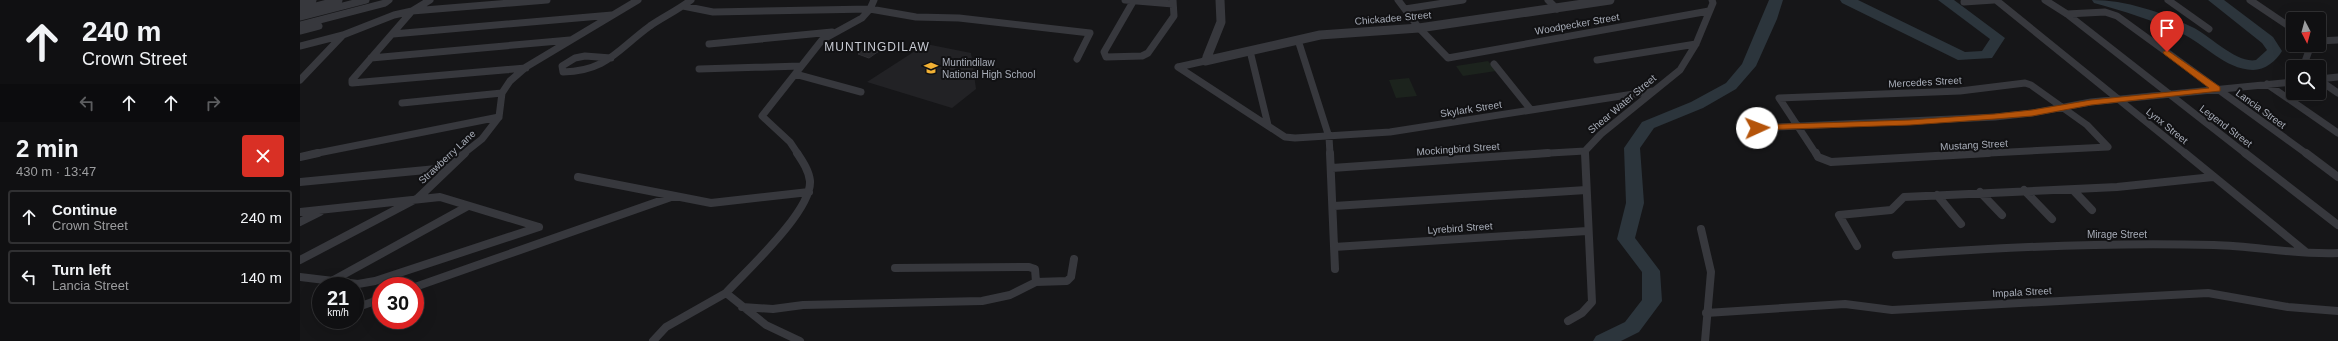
<!DOCTYPE html>
<meta charset="utf-8">
<style>
body{margin:0;font-family:Arial,sans-serif;background:#1e1e20;color:#f1f3f6;height:100vh;display:flex;flex-direction:column;font-size:15px;white-space:nowrap}
*{box-sizing:border-box;margin:0}
p{font-size:13px;color:#9c9d9f}
.icon{flex:none;width:22px;height:22px;fill:none;stroke:currentColor;stroke-width:2;stroke-linecap:round;stroke-linejoin:round}
.map{position:relative;flex:1;overflow:hidden}
.drawer{display:flex;flex-direction:column;background:#101012;width:300px}
.drawer>*{flex:none}
.guide{background:#101012;color:#f1f3f6;overflow:hidden}
.needle{width:26px;rotate:174deg}
.fabs{position:absolute;left:1986px;top:12px;display:grid;gap:8px}
.fabs a{display:grid;place-items:center;width:40px;height:40px;border-radius:4px;background:#101012;box-shadow:0 4px 16px #0002,0 0 0 1px #303032;font-size:20px}
.speed{position:absolute;left:12px;top:277px;display:flex;gap:8px;font-size:20px;font-weight:700;text-align:center}
.speed>*{display:grid;place-content:center;width:52px;height:52px;border-radius:50%;background:#101012;box-shadow:0 4px 16px #0002,0 0 0 1px #303032;line-height:1}
.speed small{font-size:10px;font-weight:400}
.speed .limit{border:6px solid #d22;background:#fff;color:#111}
.pin{position:absolute;display:grid;place-items:center;width:34px;height:34px;color:#fff;margin:-41px -17px;border-radius:50% 50% 50% 0;rotate:-45deg;box-shadow:0 0 4px #0007}
.pin .icon{rotate:45deg}
.me{position:absolute;width:44px;margin:-22px;rotate:88deg;stroke-linejoin:round;filter:drop-shadow(0 0 3px #0008)}
.turn{display:flex;align-items:center;gap:14px;height:84px;padding:0 16px;font-size:18px}
.turn .icon{width:52px;height:52px;stroke-width:2.5}
.turn b{display:block;font-size:28px;line-height:34px}
.lanes{display:flex;align-items:center;height:38px;padding:0 16px;background:#0003;justify-content:center;gap:20px;direction:ltr}
.lanes .off{opacity:.35}
.round{display:grid;place-items:center;flex:none;width:42px;height:42px;border-radius:4px;background:#1e1e20}
.headline{display:flex;align-items:center;justify-content:space-between;height:68px;padding:0 16px}
h1{font-size:24px;font-weight:600;line-height:30px}
ul{padding:0;list-style:none}
li{display:flex;align-items:center;gap:12px;height:54px;margin:0 8px 6px;padding:0 8px;border:2px solid #303032;border-radius:4px}
li div{flex:1}
li b{display:block;font-size:15px}
li em{font-style:normal}
main{display:flex;flex:1;min-height:0}
.map>svg:first-child{display:block}
.built{fill:#222225}
.green{fill:#1c231d}
.lines{fill:none;stroke-linecap:round;stroke-linejoin:round}
.river{fill:#2c353c;fill-rule:evenodd}
.building{fill:#29292c;stroke:#303034}
.minor-far1{stroke:#37383d;stroke-width:7}
.minor{stroke:#37383d;stroke-width:8}
.tertiary{stroke:#37383d;stroke-width:9}
.route{fill:#b45309;stroke:#753606}
.labels{text-anchor:middle;dominant-baseline:central;stroke-width:4;stroke-linejoin:round;paint-order:stroke}
.street-label{font-size:10px;fill:#a8adb8;stroke:#111113}
.poi-label{font-size:10px;fill:#a8adb8;stroke:#111113;text-anchor:start}
.quarter-label{font-size:12px;letter-spacing:1px;fill:#c9ccd4;stroke:#111113}
</style>
<main>
<section class="drawer">
<div class="guide">
<div class="turn"><svg class="icon" aria-label="ahead" viewBox="0 0 24 24"><path d="M12 20V5M6 11l6-6 6 6"/></svg><div><b>240 m</b>Crown Street</div></div>
<div class="lanes"><svg class="icon off" aria-label="left" viewBox="0 0 24 24"><path d="M17 20v-9H6M10 6l-5 5 5 5"/></svg><svg class="icon" aria-label="ahead" viewBox="0 0 24 24"><path d="M12 20V5M6 11l6-6 6 6"/></svg><svg class="icon" aria-label="ahead" viewBox="0 0 24 24"><path d="M12 20V5M6 11l6-6 6 6"/></svg><svg class="icon off" aria-label="right" viewBox="0 0 24 24"><path d="M7 20v-9h11M14 6l5 5-5 5"/></svg></div>
</div>
<div class="headline"><div><h1>2 min</h1><p>430 m · 13:47</p></div><a class="round" style="background:#d93025;color:#fff"><svg class="icon" aria-label="close" viewBox="0 0 24 24"><path d="M6 6l12 12M18 6L6 18"/></svg></a></div>
<ul>
<li><svg class="icon" aria-label="ahead" viewBox="0 0 24 24"><path d="M12 20V5M6 11l6-6 6 6"/></svg><div><b>Continue</b><p>Crown Street</p></div><em>240 m</em></li>
<li><svg class="icon" aria-label="left" viewBox="0 0 24 24"><path d="M17 20v-9H6M10 6l-5 5 5 5"/></svg><div><b>Turn left</b><p>Lancia Street</p></div><em>140 m</em></li>
</ul>
</section>
<div class="map">
<svg width="2038" height="341" viewBox="0 0 2038 341">
<rect width="100%" height="100%" fill="#161618"/>
<path class="built" d="M626,44L671,53L676,89L652,108L567,82Z"/>
<path class="green" d="M1188,61L1196,71L1163,76L1156,66Z
M1109,78L1117,96L1096,98L1089,80Z"/>
<g class="lines">
<path class="river" d="M1469,0H1483L1477,19L1456,66L1436,89L1403,108L1354,128L1340,148L1344,203L1335,238L1360,271L1362,301L1339,332L1321,341H1293L1296,336L1325,322L1342,300V272L1317,239L1326,203L1324,148L1342,122L1391,102L1426,83L1442,64Z
M1540,0H1558L1665,52L1682,51L1690,39L1638,0H1654L1705,38L1692,58L1658,60L1542,3Z
M1792,0C1826,0 1861,12 1892,27C1909,35 1937,64 1956,60L1967,50L1962,43L1908,0H1924L1973,37L1982,51C1976,61 1965,70 1953,70C1924,69 1905,44 1881,33C1853,20 1823,11 1794,3Z"/>
</g>
<path class="building" d="M568,47L579,51L569,58L558,54Z"/>
<g class="lines">
<path class="minor-far1" d="M130,0L112,11L52,80V83L226,68
M825,0L873,4
M834,0L804,52L806,57L842,56L848,53L874,16L873,0
M1098,0L1119,28L1148,58L1409,11
M1248,0L1257,9
M1696,0L1886,154
M1745,0L1767,14L1946,154
M1868,0L1909,29
M1950,0L1993,29
M1664,2L1694,0
M0,3L13,0
M383,6L413,12L570,9L616,17L659,18L790,33L777,59
M1105,9L1163,0
M0,10L39,0
M1767,14L1805,12L1817,16L2007,154
M0,17L66,0
M0,25L85,3L89,0
M0,31L19,26
M93,34L312,15
M998,40L1029,137L1030,154
M2019,41L2038,40
M409,44L532,32
M0,46L43,35L94,15L112,11L247,0
M950,51L968,125
M71,58L270,40
M311,58L285,56L275,58L262,66L263,72C307,71 317,50 350,26C363,17 378,10 391,0
M1297,60L1396,44
M1194,64L1231,110
M878,67L985,137L995,138L1090,132L1353,91
M878,67L905,61L907,57
M2003,67L2011,45
M399,69L500,66
M495,74L561,92
M2019,79L2038,77
M0,80L42,36
M2019,80L2038,93
M1967,84L2038,133
M102,103L202,93
M1457,128L1695,117L1732,113L1791,102L1993,82
M13,154L199,117
M163,154L182,139L199,117L202,93L210,81L226,67L338,0
M498,154L490,142L462,116L522,40L562,18L570,9L574,0
M1233,154L1285,151
M1285,154V151L1301,134L1380,70L1396,44L1413,3L1412,0
M1516,154L1479,98L1660,91L1725,83L1731,85L1787,125L1808,147L1670,154"/>
<path class="minor" d="M497,153C503,162 509,171 510,181C512,211 446,271 426,293L466,325L500,341
M1030,153L1035,269
M1516,153L1518,157L1531,162L1688,153
M1885,153L2006,252
M1945,153L2038,225
M2006,153L2038,177
M0,157L18,153
M1032,168L1248,153
M278,177L411,203L509,192
M0,182L147,168
M1724,190L1752,219
M1773,190L1792,210
M1680,192L1702,215
M1637,195L1661,224
M1034,206L1286,190
M0,212L140,197L239,227
M0,222L20,212
M1401,229L1411,272L1405,341
M1557,246L1539,215L1591,210L1604,197L1817,187L1913,177
M1034,247L1287,231
M1596,255C1702,247 1808,242 1914,245C1956,246 1996,255 2038,253
M0,260L118,198L165,153
M595,268L729,267L735,269L736,282
M0,277L58,284L75,281L239,227
M30,282L168,206
M115,287L374,196
M442,307L473,309L503,305L682,301L710,295L736,282L767,281L771,277L774,259
M55,308L81,299
M1406,313L1545,304L1592,310L1908,293L1988,307L2038,311
M1268,321L1282,313L1292,302L1285,153
M353,341L366,327L426,293"/>
<path class="tertiary" d="M907,57L921,22L920,0
M905,61L1020,35L1119,28L1310,0"/>
</g>
<path class="route" d="M1867,50L1920,87V91L1791,105L1732,116L1695,119L1610,125L1457,130L1453,128L1457,125L1610,120L1695,114L1732,110L1791,100L1909,88L1864,54L1863,52Z"/>
<defs>
<symbol id="school-bare" viewBox="-9 -9 18 18"><path d="M0-5L7-2L0 1L-7-2ZM-4 1L0 2.5L4 1V4Q0 6-4 4Z" fill="#f2b134" stroke="#111113" stroke-width="2.5" paint-order="stroke"/></symbol>
</defs>
<g fill-rule="evenodd">
<use href="#school-bare" x="621" y="58" width="20" height="20"/>
</g>
<g class="labels">
<g class="street-label">
<text transform="translate(1093 18) rotate(-5)">Chickadee Street</text>
<text transform="translate(1277 24) rotate(-10)">Woodpecker Street</text>
<text transform="translate(1625 82) rotate(-3)">Mercedes Street</text>
<text transform="translate(1322 104) rotate(-40)">Shear Water Street</text>
<text transform="translate(1171 109) rotate(-9)">Skylark Street</text>
<text transform="translate(1961 109) rotate(36)">Lancia Street</text>
<text transform="translate(1867 126) rotate(39)">Lynx Street</text>
<text transform="translate(1926 126) rotate(37)">Legend Street</text>
<text transform="translate(1674 145) rotate(-3)">Mustang Street</text>
<text transform="translate(1158 149) rotate(-4)">Mockingbird Street</text>
<text transform="translate(147 157) rotate(-43)">Strawberry Lane</text>
<text transform="translate(1160 228) rotate(-4)">Lyrebird Street</text>
<text x="1817" y="234">Mirage Street</text>
<text transform="translate(1722 292) rotate(-3)">Impala Street</text>
</g>
<g class="poi-label">
<text x="642" y="62">Muntindilaw<tspan x="642" dy="12">National High School</tspan></text>
</g>
<g class="quarter-label">
<text x="577" y="47">MUNTINGDILAW</text>
</g>
</g>
</svg>
<div class="fabs">
<a><svg class="needle" viewBox="-14 -14 28 28"><path d="M0-13l5 13h-10z" fill="#e53935"/><path d="M0 13l5-13h-10z" fill="#9c9d9f"/></svg></a>
<a><svg class="icon" aria-label="search" viewBox="0 0 24 24"><circle cx="10" cy="10" r="6"/><path d="M15 15l6 6"/></svg></a>
</div>
<div class="speed"><div>21<small>km/h</small></div><div class="limit">30</div></div>
<div class="pin" style="left:1867px;top:52px;background:#d93025"><svg class="icon" aria-label="arrive" viewBox="0 0 24 24"><path d="M6 21V4h12l-3 4 3 4H6"/></svg></div>
<svg class="me" style="left:1457px;top:128px" viewBox="-20 -20 40 40"><circle r="19" fill="#fff"/><path d="M0-13L10 11 0 6-10 11z" fill="#b45309"/></svg>
</div>
</main>
